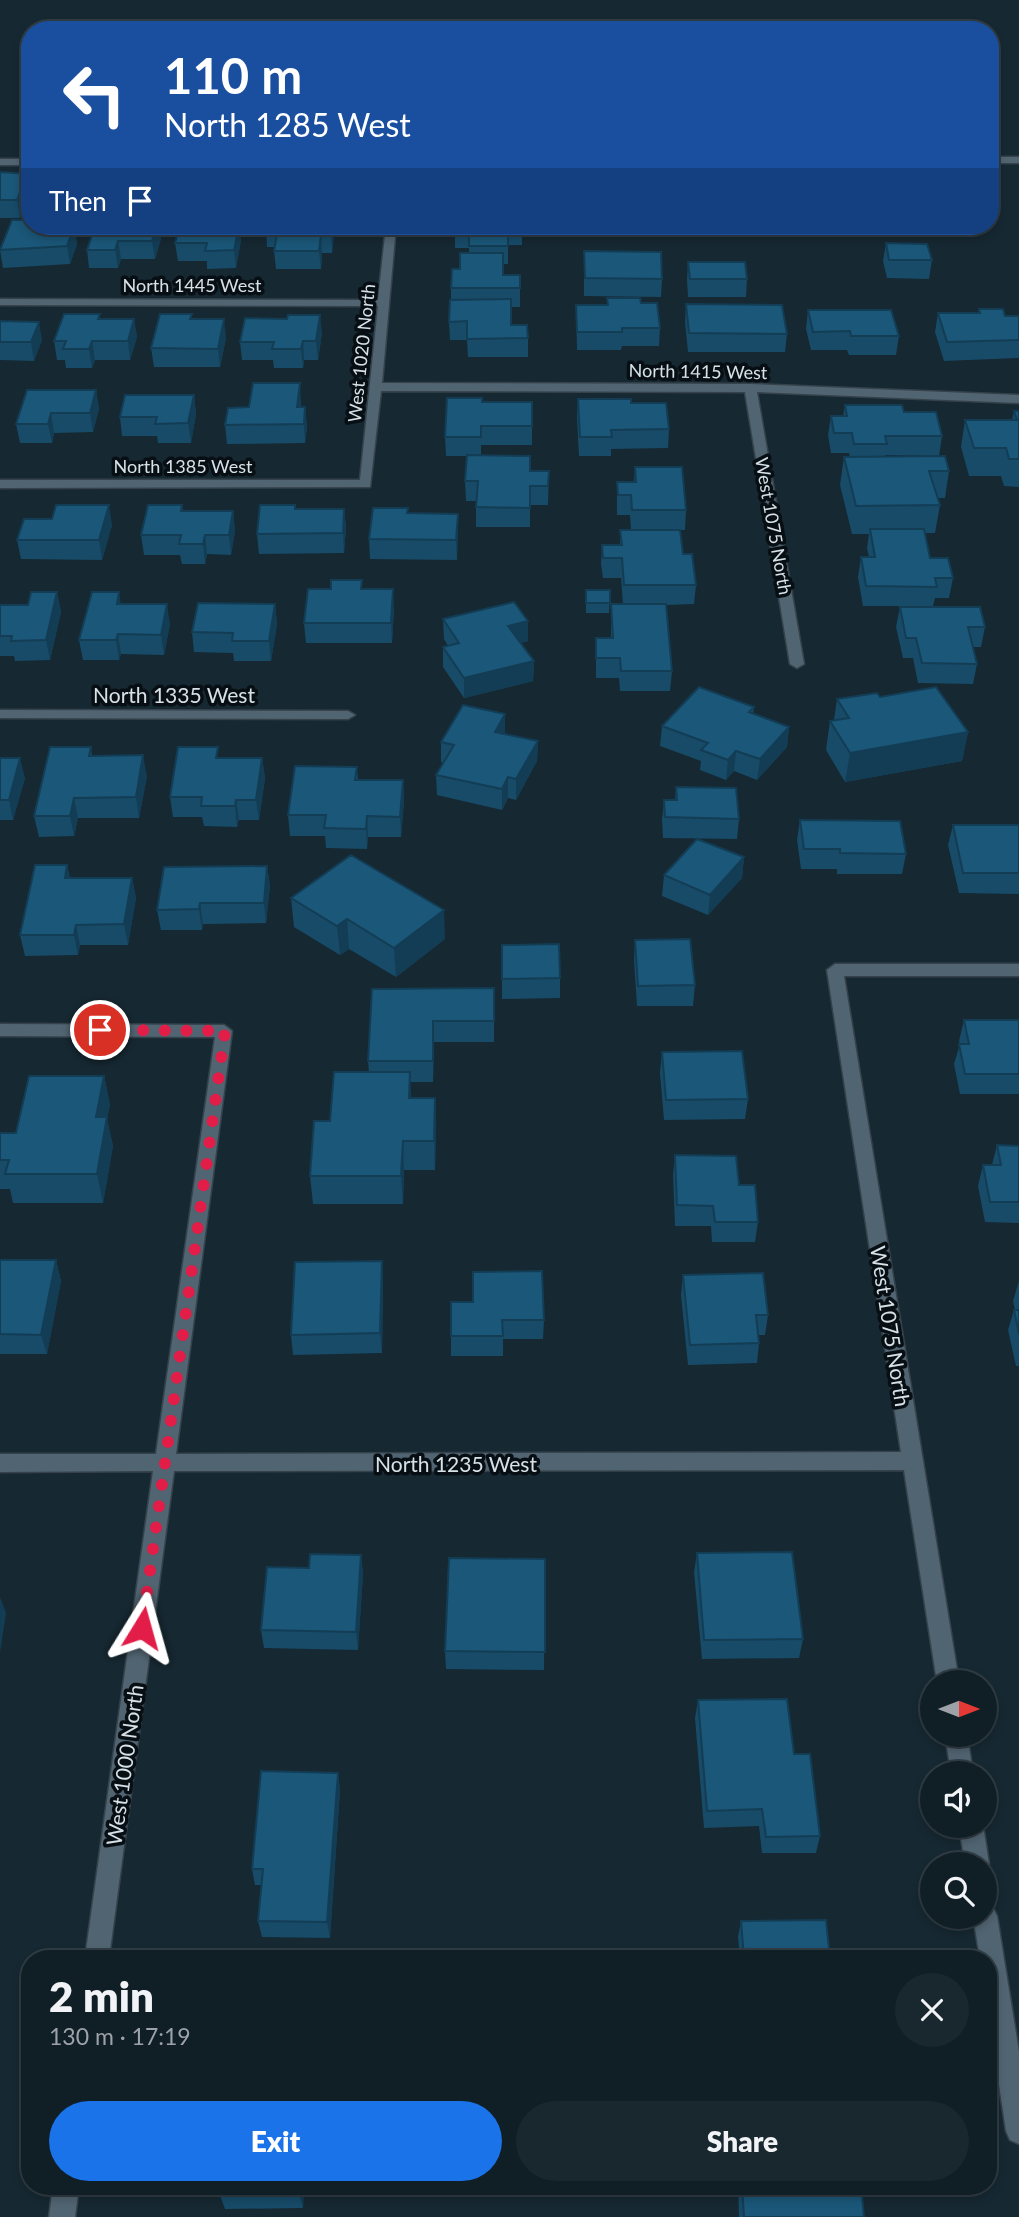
<!DOCTYPE html>
<meta charset="utf-8">
<style>
body{margin:0;font-family:Lato,sans-serif;background:#19272e;color:#f1f3f6;height:100vh;display:flex;flex-direction:column;font-size:26px;white-space:nowrap}
*{box-sizing:border-box;margin:0}
p{font-size:23px;color:#9ca2a7}
.icon{flex:none;width:38px;height:38px;fill:none;stroke:currentColor;stroke-width:2;stroke-linecap:round;stroke-linejoin:round}
.map{position:relative;flex:1;overflow:hidden}
.details{position:absolute;left:21px;top:1950px;width:976px;height:245px;display:flex;flex-direction:column;background:#101e26;border-radius:28px;box-shadow:0 4px 10px #0003,0 0 0 2px #303c43}
.details>*{flex:none}
.hud{position:absolute;left:21px;top:21px;width:978px;height:214px;border-radius:28px;box-shadow:0 4px 10px #0003,0 0 0 2px #303c43;background:#1a4fa0;color:#fff;overflow:hidden}
.needle{width:46px;rotate:90deg}
.tools{position:absolute;left:920px;top:1670px;display:grid;gap:14px}
.tools a{display:grid;place-items:center;width:77px;height:77px;border-radius:50%;background:#101e26;box-shadow:0 4px 10px #0003,0 0 0 2px #303c43;font-size:35px}
.pin{position:absolute;display:grid;place-items:center;width:60px;height:60px;color:#fff;margin:-30px;border:4px solid #fff;border-radius:50%;box-shadow:0 2px 7px #0007}
.me{position:absolute;width:77px;margin:-38px;rotate:8deg;stroke-linejoin:round;filter:drop-shadow(0 0 5px #0008)}
.turn{display:flex;align-items:center;gap:24px;height:147px;padding:0 28px;font-size:32px}
.turn .icon{width:91px;height:91px;stroke-width:2.5}
.turn b{display:block;font-size:49px;line-height:60px}
.then{display:flex;align-items:center;height:66px;padding:0 28px;background:#0003;gap:14px;font-size:26px}
.round{display:grid;place-items:center;flex:none;width:74px;height:74px;border-radius:37px;background:#19272e}
.summary{display:flex;align-items:center;justify-content:space-between;height:119px;padding:0 28px}
h1{font-size:42px;font-weight:800;line-height:52px}
.primary-button{display:flex;gap:14px;margin-top:auto;padding:14px 28px}
.primary-button a{flex:1;height:80px;border-radius:42px;background:#1a73e8;color:#fff;font-size:28px;font-weight:800;line-height:80px;text-align:center}
.primary-button a+a{background:#19272e;color:#f1f3f6}
.map>svg:first-child{display:block}
.lines{fill:none;stroke-linecap:round;stroke-linejoin:round}
.minor-casing{stroke:#35424b;stroke-width:3}
.minor{fill:#516471;fill-rule:evenodd}
.wall{fill:#174b68}
.shaded-wall{fill:#133d55}
.building{fill:#1b5779;stroke:#133d55;stroke-width:2}
.route{stroke:#e11d48;stroke-width:12;stroke-dasharray:0 21.6}
.labels{text-anchor:middle;dominant-baseline:central;stroke-width:7;stroke-linejoin:round;paint-order:stroke}
.far-street-label{font-size:18px;fill:#d6e1e8;stroke:#080f14}
.street-label{font-size:21px;fill:#d6e1e8;stroke:#080f14}
</style>
<div class="map">
<svg width="1019" height="2217" viewBox="0 0 1019 2217">
<rect width="100%" height="100%" fill="#162832"/>
<g class="lines">
<defs>
<path id="minor" d="M990,157H1019V163H990Z
M0,159H30V165H0Z
M386,226H396L382,383L750,384L1019,395V403L757,392L804,664L797,668L790,664L745,392L381,391L370,487L0,488V480H360L378,306L0,305V299L378,300Z
M0,710L348,711L355,715L348,719L0,718Z
M835,964H1019V976H844L959,1682H937L904,1470L174,1471L109,1958H85L153,1471L0,1472V1454H156L215,1037L0,1036V1024L224,1025L232,1031L176,1454L901,1452L827,970Z
M945,1734H967L973,1773H951Z
M959,1825H983L989,1864L985,1872V1864H965Z
M985,1904L993,1908L997,1916L1019,2052V2144L1010,2140L1006,2131L989,2018V1958H980L973,1916H985Z
M53,2186H79L75,2217H49Z"/>
</defs>
<use href="#minor" class="minor-casing"/>
<use href="#minor" class="minor"/>
</g>
<path class="wall" d="M0,172L30,174V210H23L20,218H0Z
M990,172L999,190L996,208H990Z
M30,226H74L77,244L70,264L3,268L0,250Z
M95,226L162,235L155,259H121L118,268H89L87,250Z
M266,226H334V235L332,253H322L321,269H276L274,251L275,247H267Z
M455,226H522V245H508V264H503V275H520V307H511V325L528,338V357H468L467,340H450L449,322L451,300V288L460,269L469,253V248H455Z
M753,226H793L792,235H755Z
M241,240L236,268L207,269V261H178L175,243Z
M886,243L932,260L929,279L887,278L883,261Z
M584,251L662,279L661,297L584,296Z
M688,262L747,279L746,297H688L687,280Z
M607,298L641,303L660,328L659,346H622L621,350H577L576,305H607Z
M686,304L787,334L785,352H688L685,322Z
M979,309L1005,316H1019V358L944,361L935,332L938,313H978Z
M808,310L899,336L896,355H849L847,350H811L806,329Z
M100,314V319H134L137,337L130,360H95L92,368H66L65,360H57L54,341Z
M192,319L226,338L220,367H154L151,348Z
M0,321L42,340L34,361L0,360Z
M322,333L318,360H304L303,368H274L273,360H242L240,342Z
M96,390L99,409L93,432L54,433L52,443H20L16,424Z
M194,395L196,414L191,443H158L157,436H122L120,417Z
M578,399L631,403L669,429L668,448L611,449V456H579L577,418Z
M301,402V407H305L307,427L305,443L227,444L225,425L249,407Z
M482,402H532V445H481V455L530,471H549L548,505H530V527H476V501H466L465,481L467,456H446L445,437Z
M845,405L904,412L942,436L939,456L885,455V457L949,471L945,498H938L940,505L935,533H925L930,558L953,578L949,598H935L933,606H863L858,577L861,557H869L867,548L869,534H852L840,485L844,457H850L849,453H831L828,435L831,416H843Z
M1014,411H1019V487L1004,486L1001,476H969L961,447L965,420H1012Z
M635,467L686,510L685,530H680L683,554L696,585L694,604L666,605L672,671L670,691H620L619,678H596V638H611V604H623L621,578H603L601,564L602,545H620V530L631,529L630,515H617V482H634Z
M182,505L183,511H233L235,531L231,555L207,554L205,564H182L180,555H144L141,535Z
M296,509H344L346,528L344,553L259,554L257,534Z
M458,514L457,560L370,559L369,539Z
M112,525L102,560L21,559L17,540Z
M362,589L394,609L392,643H306L304,623Z
M586,590H610L609,613H586Z
M57,592L61,612L50,660L15,661L14,656H0V605H28Z
M121,604L170,624L164,655L121,654L119,660H83L79,640Z
M275,604L277,624L271,661H234L233,653L194,652L192,632Z
M900,607L985,627L981,647H973L977,664L973,684L918,683L913,658H903L896,627Z
M443,619L528,641L520,643L534,661L533,681L464,698L443,667V647L448,646L444,639Z
M880,697L968,732L962,761L845,782L826,750L830,721L834,720L837,699Z
M754,707L753,714L789,727L787,747L757,780L734,771L726,780L700,770L701,761L660,746L662,726Z
M505,714V734L538,741L537,761L516,800L508,798L502,810L437,795L436,775L443,763L441,762V742Z
M91,747L92,756L147,776L139,818H78L74,836L39,837L34,816Z
M0,758L25,778L13,820H0Z
M219,758H262L265,778L259,820H239L237,827L204,826L202,817H173L170,797Z
M357,767L358,780H403L404,801L401,837H368L367,849L326,848L325,836H290L288,815Z
M676,787L739,819L737,839L663,838L662,820L664,800H675Z
M800,820L906,854L902,874H837V869H801L797,840Z
M953,825H1019V894L959,893L948,845Z
M744,857L742,878L708,915L662,896L664,875Z
M67,865L70,878H132L136,898L128,945H80L78,955L25,956L20,935Z
M267,866L270,886L266,923L203,924L202,930H161L157,910Z
M291,898L445,939L396,977L349,949L340,955L294,927Z
M635,940L695,985L693,1006H637L634,960Z
M502,945L560,978V998L502,999Z
M494,988V1042H434L433,1082H410L411,1098H435L436,1127L435,1170H404L403,1204H313L310,1176L330,1121L369,1072L368,1061L372,989Z
M964,1020H1019V1094H960L954,1064L960,1044L959,1041Z
M662,1052L748,1099L745,1119L664,1120L660,1073Z
M104,1076L110,1105L107,1119L113,1146L103,1203H13L10,1189H0V1133H16Z
M997,1145L1019,1146V1223L985,1222L978,1186L983,1165H992Z
M675,1155L739,1185L758,1222L755,1242H712L711,1226H675L673,1175Z
M0,1260H56L61,1281L47,1354H0Z
M683,1275L768,1315L765,1335H758L759,1343L757,1363L688,1365L681,1295Z
M383,1281L382,1353L293,1355L291,1335Z
M1019,1281V1366H1016L1008,1330L1014,1310H1015L1013,1301Z
M451,1302L544,1320L543,1339H503V1356H451Z
M697,1553L803,1639L799,1658L702,1659L694,1572Z
M361,1555L363,1574L358,1650L264,1648L261,1630L309,1568Z
M545,1559L544,1670L446,1669L445,1651Z
M698,1700L794,1754L820,1836L816,1853H762L759,1826L704,1828L695,1718Z
M338,1773L340,1790L330,1938L262,1937L258,1921L261,1885H255L252,1869Z
M741,1921L830,1958H740L738,1937Z
M218,2186H304L303,2208L225,2209L218,2190Z
M738,2186H861L864,2217H739Z"/>
<path class="shaded-wall" d="M20,192L23,210L20,218L17,200Z
M74,226L77,244L70,264L67,246Z
M157,226H160L162,235L155,259L152,241Z
M239,226H240L241,240L236,268L234,250Z
M332,226H334V235L332,253L331,235Z
M321,235L322,253L321,269L319,251Z
M118,241L121,259L118,268L115,250Z
M320,315L322,333L318,360L316,341Z
M134,319L137,337L130,360L128,341Z
M224,319L226,338L220,367L218,349Z
M39,322L42,340L34,361L31,342Z
M92,341L95,360L92,368L89,349Z
M303,341L304,360L303,368L301,349Z
M300,383L301,402L299,427L297,407Z
M96,390L99,409L93,432L90,413Z
M194,395L196,414L191,443L188,423Z
M305,407L307,427L305,443L304,424Z
M51,413L54,433L52,443L48,424Z
M109,505L112,525L102,560L99,540Z
M344,509L346,528L344,553L343,533Z
M233,511L235,531L231,555L229,535Z
M458,514V533L457,560L456,540Z
M205,535L207,554L205,564L203,544Z
M393,589L394,609L392,643L391,623Z
M57,592L61,612L50,660L46,640Z
M119,592L122,612L117,604Z
M167,604L170,624L164,655L161,635Z
M275,604L277,624L271,661L269,641Z
M528,621V641L508,646V626Z
M118,634L121,654L119,660L116,640Z
M534,661L533,681L464,698V678Z
M505,714V734L495,732Z
M789,727L787,747L757,780L760,759Z
M968,732L962,761L845,782L850,753Z
M538,741L537,761L516,800V779Z
M736,751L734,771L726,780L728,760Z
M143,755L147,776L139,818L136,797Z
M20,758L25,778L13,820L9,800Z
M262,758L265,778L259,820L256,800Z
M508,777V798L502,810V789Z
M403,780L404,801L401,837L400,817Z
M74,798L78,818L74,836L70,816Z
M236,800L239,820L237,827L235,806Z
M367,816L368,837L367,849L366,829Z
M744,857L742,878L708,915L710,895Z
M67,865L71,886L65,878Z
M267,866L270,886L266,923L264,903Z
M132,878L136,898L128,945L124,924Z
M200,903L203,924L202,930L199,909Z
M444,910L445,939L396,977L394,948Z
M347,919L349,949L340,955L337,926Z
M76,925L80,945L78,955L74,935Z
M433,1021L434,1042L433,1082Z
M410,1072L411,1101L409,1098Z
M104,1076L110,1105L107,1119L113,1146L103,1203L97,1174L96,1117Z
M435,1098L436,1127L435,1170L434,1141Z
M403,1141L404,1170L403,1204L401,1176Z
M56,1260L61,1281L47,1354L41,1335Z
M382,1261L383,1281L382,1353L380,1333Z
M361,1555L363,1574L358,1650L356,1632Z
M0,1597L6,1613L0,1653Z
M338,1773L340,1790L330,1938L327,1922Z
M298,2186H304L303,2208L298,2189Z"/>
<path class="building" d="M0,172L30,174V192H20L17,200H0Z
M990,172H993L999,190H990Z
M12,220H30V226H74L67,246L0,250Z
M95,226H157L152,241H118L115,250H87Z
M180,226H239L234,250L205,251L207,243H175Z
M266,226H332L331,235H321L319,251H274L278,229H265Z
M455,226H522V227H508V246H469V230H454Z
M886,243L927,244L932,260H889Z
M584,251L661,252L662,279L585,278Z
M460,253H503V275H520V288H451L452,269H460Z
M688,262H745L747,279H690Z
M607,298H640L641,303H657L660,328H622V332H577L576,305H608Z
M511,299V325H527L528,338L467,339V321L449,322L450,300Z
M686,304L782,305L787,334L689,333Z
M979,309H1003L1005,316H1019V340L947,342L938,313H980Z
M808,310H891L899,336H851L850,331L813,332Z
M64,314H100L98,319H134L128,341H92L89,349H63L66,341H54Z
M160,314H192L190,319H224L218,349L151,348Z
M288,315H320L316,341H303L301,349H272L274,342H240L245,318L287,319Z
M0,321L39,322L31,342H0Z
M253,383H300L297,407H305L304,424L225,425L228,408L249,407Z
M27,390H96L90,413H51L48,424H16Z
M125,395H194L188,423L155,424L157,417H120Z
M447,398H482V402H532V426H481V437H445Z
M578,399H631V403H666L669,429L611,430L612,437H580Z
M845,405H902L904,412H936L942,436H885L887,444H854L852,433H834L831,416H847Z
M1014,411H1019V459H1009L1006,448H974L965,420H1017Z
M467,455L530,456V471H549L548,486H530V508L476,507L478,481H465Z
M945,456L949,471H929L940,505L856,506L844,457Z
M635,467H682L686,510H632L631,495H618L617,482H636Z
M56,505H109L99,540H17L24,519H52Z
M148,505H182L181,511H233L229,535H205L203,544H179L181,535H141Z
M260,505H295V509H344L343,533L257,534Z
M373,508H408L407,513L458,514L456,540L369,539Z
M870,529H924L930,558H948L953,578H935L937,587L866,586L861,557H875Z
M620,530H680L683,554H692L696,585H624L622,558H603L602,545H622Z
M331,580H362L361,589H393L391,623H304L308,589H331Z
M586,590H610V603H586Z
M31,592H57L46,640L11,641L12,636H0V605H28Z
M92,592H119L117,604H167L161,635L118,634L116,640H79Z
M514,602L528,621L508,626L534,661L464,678L443,647L459,643L443,619Z
M198,603L275,604L269,641H232L233,633L192,632Z
M611,604H666L672,671H621L620,658H596V638H613Z
M900,607H980L985,627H968L977,664L922,663L916,638H906Z
M699,687L754,707L749,712L789,727L760,759L736,751L728,760L701,750L708,743L662,726Z
M936,687L968,732L850,753L830,721L849,718L837,699L877,693L880,697Z
M463,705L505,714L495,732L538,741L516,779L508,777L502,789L436,775L454,745L441,742Z
M50,747H91L89,756L143,755L136,797L74,798L70,816H34Z
M178,747H218L216,758H262L256,800H236L235,806H201L202,797H170Z
M0,758H20L9,800H0Z
M295,766L357,767L355,780H403L400,817L367,816L366,829L324,828L326,815H288Z
M676,787L736,788L739,819L665,817L664,800H677Z
M800,820L900,821L906,854L840,853V849H804Z
M953,825H1019V873H963Z
M697,839L744,857L710,895L664,875Z
M351,855L444,910L394,948L347,919L337,926L291,898Z
M35,865H67L65,878H132L124,924L76,925L74,935H20Z
M267,866L264,903H200L199,909L157,910L164,867Z
M690,939L695,985L638,986L635,940Z
M559,944L560,978L502,979V945Z
M494,988V1021H433V1061H368L372,989Z
M964,1020H1019V1074H965L959,1044H969Z
M742,1051L748,1099L666,1100L662,1052Z
M334,1072H410L409,1098H435L434,1141H403L401,1176H310L314,1121H330Z
M29,1076H104L96,1117H107L97,1174H5L9,1160H0V1133H16Z
M997,1145L1019,1146V1202H990L983,1165H1001Z
M675,1155L736,1156L739,1185H755L758,1222H715L713,1206L677,1205Z
M0,1260H56L41,1335L0,1334Z
M382,1261L380,1333L291,1335L295,1262Z
M542,1271L544,1320H502L503,1336H451V1302H473V1272Z
M763,1273L768,1315H756L759,1343L690,1345L683,1275Z
M1014,1310H1019V1334Z
M792,1552L803,1639L704,1640L697,1553Z
M310,1554L361,1555L356,1632L261,1630L267,1567L309,1568Z
M449,1558L545,1559V1652L445,1651Z
M787,1699L794,1754H810L820,1836L766,1837L762,1809L707,1811L698,1700Z
M261,1771L338,1773L327,1922L258,1921L263,1869H252Z
M826,1920L830,1958H744L741,1921Z
M218,2186H298V2189L218,2190Z
M742,2186H861L864,2217H744Z"/>
<g class="lines">
<path class="route" d="M100,1030L225,1031L142,1628"/>
</g>
<g class="labels">
<g class="far-street-label">
<text x="192" y="285">North 1445 West</text>
<text transform="translate(361 353) rotate(-84)">West 1020 North</text>
<text transform="translate(698 371) rotate(1)">North 1415 West</text>
<text x="183" y="466">North 1385 West</text>
<text transform="translate(774 526) rotate(80)">West 1075 North</text>
</g>
<g class="street-label">
<text x="174" y="694">North 1335 West</text>
<text transform="translate(891 1326) rotate(81)">West 1075 North</text>
<text x="456" y="1463">North 1235 West</text>
<text transform="translate(124 1765) rotate(-82)">West 1000 North</text>
</g>
</g>
</svg>
<div class="tools">
<a><svg class="needle" viewBox="-14 -14 28 28"><path d="M0-13l5 13h-10z" fill="#e53935"/><path d="M0 13l5-13h-10z" fill="#9ca2a7"/></svg></a>
<a><svg class="icon" aria-label="sound" viewBox="0 0 24 24"><path d="M4 9h4l5-4v14l-5-4H4zM17 9q2 3 0 6"/></svg></a>
<a><svg class="icon" aria-label="search" viewBox="0 0 24 24"><circle cx="10" cy="10" r="6"/><path d="M15 15l6 6"/></svg></a>
</div>
<div class="pin" style="left:100px;top:1030px;background:#d93025"><svg class="icon" aria-label="arrive" viewBox="0 0 24 24"><path d="M6 21V4h12l-3 4 3 4H6"/></svg></div>
<svg class="me" style="left:142px;top:1628px" viewBox="-20 -20 40 40"><path d="M0-17L14 15 0 8-14 15z" fill="#e11d48" stroke="#fff" stroke-width="4"/></svg>
<div class="hud">
<div class="turn"><svg class="icon" aria-label="left" viewBox="0 0 24 24"><path d="M17 20v-9H6M10 6l-5 5 5 5"/></svg><div><b>110 m</b>North 1285 West</div></div>
<div class="then">Then<svg class="icon" aria-label="arrive" viewBox="0 0 24 24"><path d="M6 21V4h12l-3 4 3 4H6"/></svg></div>
</div>
<section class="details">
<div class="summary"><div><h1>2 min</h1><p>130 m · 17:19</p></div><a class="round"><svg class="icon" aria-label="close" viewBox="0 0 24 24"><path d="M6 6l12 12M18 6L6 18"/></svg></a></div>
<div class="primary-button"><a>Exit</a><a>Share</a></div>
</section>
</div>
